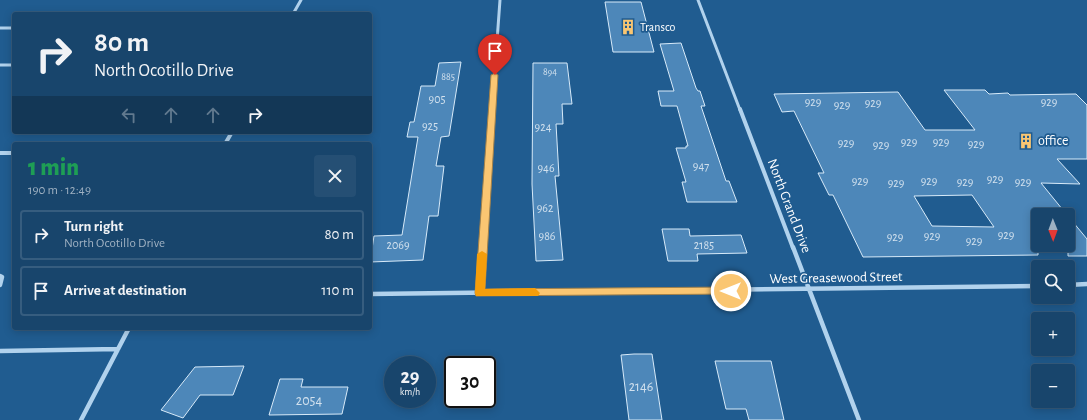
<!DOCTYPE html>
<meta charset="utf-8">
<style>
body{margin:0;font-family:"Alegreya Sans",sans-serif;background:#254f74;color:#f1f3f6;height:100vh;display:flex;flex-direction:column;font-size:15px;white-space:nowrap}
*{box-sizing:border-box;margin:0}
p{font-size:13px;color:#9fb1c2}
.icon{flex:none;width:22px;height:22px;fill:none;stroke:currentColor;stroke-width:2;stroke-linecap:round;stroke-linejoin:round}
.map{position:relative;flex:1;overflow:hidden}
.details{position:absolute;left:12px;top:142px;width:360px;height:188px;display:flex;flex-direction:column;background:#18456c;border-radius:4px;box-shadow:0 2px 10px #0003,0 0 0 1px #365d7f}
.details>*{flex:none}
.banner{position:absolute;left:12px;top:12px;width:360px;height:122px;border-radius:4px;box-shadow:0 2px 10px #0003,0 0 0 1px #365d7f;background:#18456c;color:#f1f3f6;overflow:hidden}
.needle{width:26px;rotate:179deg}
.fabs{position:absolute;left:1031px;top:208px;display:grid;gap:8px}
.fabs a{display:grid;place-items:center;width:44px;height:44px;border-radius:4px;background:#18456c;box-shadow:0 2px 10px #0003,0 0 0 1px #365d7f;font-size:20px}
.speed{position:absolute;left:384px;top:356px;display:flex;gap:8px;font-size:20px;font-weight:700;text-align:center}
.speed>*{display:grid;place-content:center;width:52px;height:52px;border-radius:50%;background:#18456c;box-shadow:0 2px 10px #0003,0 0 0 1px #365d7f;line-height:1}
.speed small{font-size:10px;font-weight:400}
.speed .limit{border:2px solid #111;border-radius:6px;background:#fff;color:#111}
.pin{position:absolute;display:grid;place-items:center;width:34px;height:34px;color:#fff;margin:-41px -17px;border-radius:50% 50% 50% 0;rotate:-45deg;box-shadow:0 0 4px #0007}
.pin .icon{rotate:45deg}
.me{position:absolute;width:44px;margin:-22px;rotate:270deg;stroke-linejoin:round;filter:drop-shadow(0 0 3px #0008)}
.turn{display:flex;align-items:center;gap:14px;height:84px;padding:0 16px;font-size:18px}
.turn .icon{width:52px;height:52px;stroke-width:2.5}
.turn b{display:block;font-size:28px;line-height:34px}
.lanes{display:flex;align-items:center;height:38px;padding:0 16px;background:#0003;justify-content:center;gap:20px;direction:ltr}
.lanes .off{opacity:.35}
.round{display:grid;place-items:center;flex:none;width:42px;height:42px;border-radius:4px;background:#254f74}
.headline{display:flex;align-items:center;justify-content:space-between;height:68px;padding:0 16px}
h1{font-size:24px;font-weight:800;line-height:30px;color:#1e9e55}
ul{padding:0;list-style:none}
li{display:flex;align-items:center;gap:12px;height:50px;margin:0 8px 6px;padding:0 8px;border:2px solid #365d7f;border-radius:4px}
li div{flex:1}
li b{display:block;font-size:15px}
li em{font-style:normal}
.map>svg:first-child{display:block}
.building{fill:#4d87b9;stroke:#d7eaf9;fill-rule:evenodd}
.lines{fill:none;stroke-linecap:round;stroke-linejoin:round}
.minor-far2{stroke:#b1d2ed;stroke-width:3}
.minor-far1{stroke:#b1d2ed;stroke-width:4}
.minor{stroke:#b1d2ed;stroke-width:4.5}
.route{fill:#fac672;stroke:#a2814a}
.slow{fill:#f59e0b}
.labels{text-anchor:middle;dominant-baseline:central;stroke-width:3.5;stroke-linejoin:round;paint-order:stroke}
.far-number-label{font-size:10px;fill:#d2e1ee}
.far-poi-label{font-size:12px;fill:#fff;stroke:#205c90;text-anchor:start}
.number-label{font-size:12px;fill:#d2e1ee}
.poi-label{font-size:14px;fill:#fff;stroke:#205c90;text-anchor:start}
.street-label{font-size:14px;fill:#fff;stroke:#205c90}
.near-number-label{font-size:14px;fill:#d2e1ee}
</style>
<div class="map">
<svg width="1087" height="420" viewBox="0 0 1087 420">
<rect width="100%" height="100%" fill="#205c90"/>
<path class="building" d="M605,2H641L654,52H613Z
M681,43L696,88L698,91H700L705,106H701L726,181H729L737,202H687L682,182H686L676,148H686V146H688L677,106H661L658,91H674L660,44Z
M461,62L449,136L441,137L436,166H444L438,216H429L423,260L370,262L374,236L402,235L418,137H407L410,122H414L421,86H435L439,63Z
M533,63H567L572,104H562L563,124H556L559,176H555L563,260L536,261L532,184Z
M944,90H985L989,94L1008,93L1010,95L1076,94L1087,105V159H1057L1080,184L1041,183L1067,215H1038V255L863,257L833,195H829L818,173H824L794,111L782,112L774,94L898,92L925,130H975ZM972,195L994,227L932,226L914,196Z
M1068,216L1087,239V256H1068Z
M662,229H689L690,236L741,235L747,253L697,254L698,261H668Z
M634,354H652L662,420H629L621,355Z
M715,361H771L784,420H749L746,409H726Z
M244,366L233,395H200L183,418L161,410L195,367Z
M280,379H303L301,387H348L342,414L269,415Z"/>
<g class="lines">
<path class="minor-far2" d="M698,0L740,110
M293,14L301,0
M0,28H14
M0,65H14
M492,110L500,0"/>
<path class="minor-far1" d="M740,109L793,248
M225,144L232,132
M0,153H14
M483,248L493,109"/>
<path class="minor" d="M793,247L859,420
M0,276L2,277L0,285
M1068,285L1087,284
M480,293L483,247
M370,294L1038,286
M0,351L118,349
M81,420L129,328"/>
</g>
<path class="route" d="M495,73L498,75L485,289L731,287L734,288L736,291L734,294L476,296L475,293L491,75Z"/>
<path class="slow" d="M482,251L487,254L485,289L535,288L540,293L538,296H476L475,293L477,254Z"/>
<defs>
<symbol id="building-bare" viewBox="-9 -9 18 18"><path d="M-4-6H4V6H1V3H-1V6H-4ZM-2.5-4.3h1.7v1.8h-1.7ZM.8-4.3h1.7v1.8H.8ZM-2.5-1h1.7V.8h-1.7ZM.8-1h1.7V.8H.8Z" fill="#fac672" stroke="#205c90" stroke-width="2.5" paint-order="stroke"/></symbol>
</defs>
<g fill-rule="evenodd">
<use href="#building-bare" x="617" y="16" width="22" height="22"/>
<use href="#building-bare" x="1015" y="130" width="22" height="22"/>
</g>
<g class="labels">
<g class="far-number-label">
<text x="550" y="72">894</text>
<text x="448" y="77">885</text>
</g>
<g class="far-poi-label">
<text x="640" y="27">Transco</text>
</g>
<g class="number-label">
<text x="437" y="99">905</text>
<text x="813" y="102">929</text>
<text x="1049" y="102">929</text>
<text x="873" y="103">929</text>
<text x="842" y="105">929</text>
<text x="430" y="126">925</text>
<text x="543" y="127">924</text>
<text x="909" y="142">929</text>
<text x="941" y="142">929</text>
<text x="846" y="143">929</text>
<text x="976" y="144">929</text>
<text x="881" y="145">929</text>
<text x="701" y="166">947</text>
<text x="546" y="168">946</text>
<text x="995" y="179">929</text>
<text x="860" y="181">929</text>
<text x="929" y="181">929</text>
<text x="965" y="182">929</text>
<text x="1023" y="182">929</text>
<text x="896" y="183">929</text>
<text x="545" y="208">962</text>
<text x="1006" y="235">929</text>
<text x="547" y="236">986</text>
<text x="932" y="236">929</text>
<text x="895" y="237">929</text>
<text x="974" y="241">929</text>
<text x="398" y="245">2069</text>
<text x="704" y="245">2185</text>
</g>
<g class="poi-label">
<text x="1038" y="141">office</text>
</g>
<g class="street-label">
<text transform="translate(789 206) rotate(69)">North Grand Drive</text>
<text transform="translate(836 278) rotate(-1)">West Greasewood Street</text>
</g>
<g class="near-number-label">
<text x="641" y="387">2146</text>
<text x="309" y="401">2054</text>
</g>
</g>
</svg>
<div class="fabs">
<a><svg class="needle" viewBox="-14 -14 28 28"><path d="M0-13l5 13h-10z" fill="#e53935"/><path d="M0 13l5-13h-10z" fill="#9fb1c2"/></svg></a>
<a><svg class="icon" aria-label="search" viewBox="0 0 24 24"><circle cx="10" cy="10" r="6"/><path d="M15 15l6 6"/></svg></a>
<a>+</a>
<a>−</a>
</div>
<div class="speed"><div>29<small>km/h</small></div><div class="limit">30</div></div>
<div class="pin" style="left:495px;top:75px;background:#d93025"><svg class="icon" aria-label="arrive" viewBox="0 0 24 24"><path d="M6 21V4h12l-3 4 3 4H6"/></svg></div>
<svg class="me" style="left:731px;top:291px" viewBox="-20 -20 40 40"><circle r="17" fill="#fac672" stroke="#fff" stroke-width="3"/><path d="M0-11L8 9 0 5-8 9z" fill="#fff"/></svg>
<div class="banner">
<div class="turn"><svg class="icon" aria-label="right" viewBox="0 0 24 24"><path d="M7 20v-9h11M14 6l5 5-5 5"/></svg><div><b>80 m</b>North Ocotillo Drive</div></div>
<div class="lanes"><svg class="icon off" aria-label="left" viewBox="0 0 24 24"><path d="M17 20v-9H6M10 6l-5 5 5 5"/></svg><svg class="icon off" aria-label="ahead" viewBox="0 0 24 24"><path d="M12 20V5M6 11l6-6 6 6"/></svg><svg class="icon off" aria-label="ahead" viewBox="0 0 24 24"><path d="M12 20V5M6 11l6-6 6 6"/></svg><svg class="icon" aria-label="right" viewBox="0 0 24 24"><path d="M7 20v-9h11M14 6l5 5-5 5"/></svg></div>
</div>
<section class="details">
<div class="headline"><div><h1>1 min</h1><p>190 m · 12:49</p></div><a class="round"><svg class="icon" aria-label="close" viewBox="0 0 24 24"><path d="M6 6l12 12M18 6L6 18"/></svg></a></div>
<ul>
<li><svg class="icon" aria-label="right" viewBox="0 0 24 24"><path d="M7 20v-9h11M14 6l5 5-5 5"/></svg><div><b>Turn right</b><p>North Ocotillo Drive</p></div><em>80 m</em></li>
<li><svg class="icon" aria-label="arrive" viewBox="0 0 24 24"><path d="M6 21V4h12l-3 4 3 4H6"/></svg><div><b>Arrive at destination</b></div><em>110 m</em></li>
</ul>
</section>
</div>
